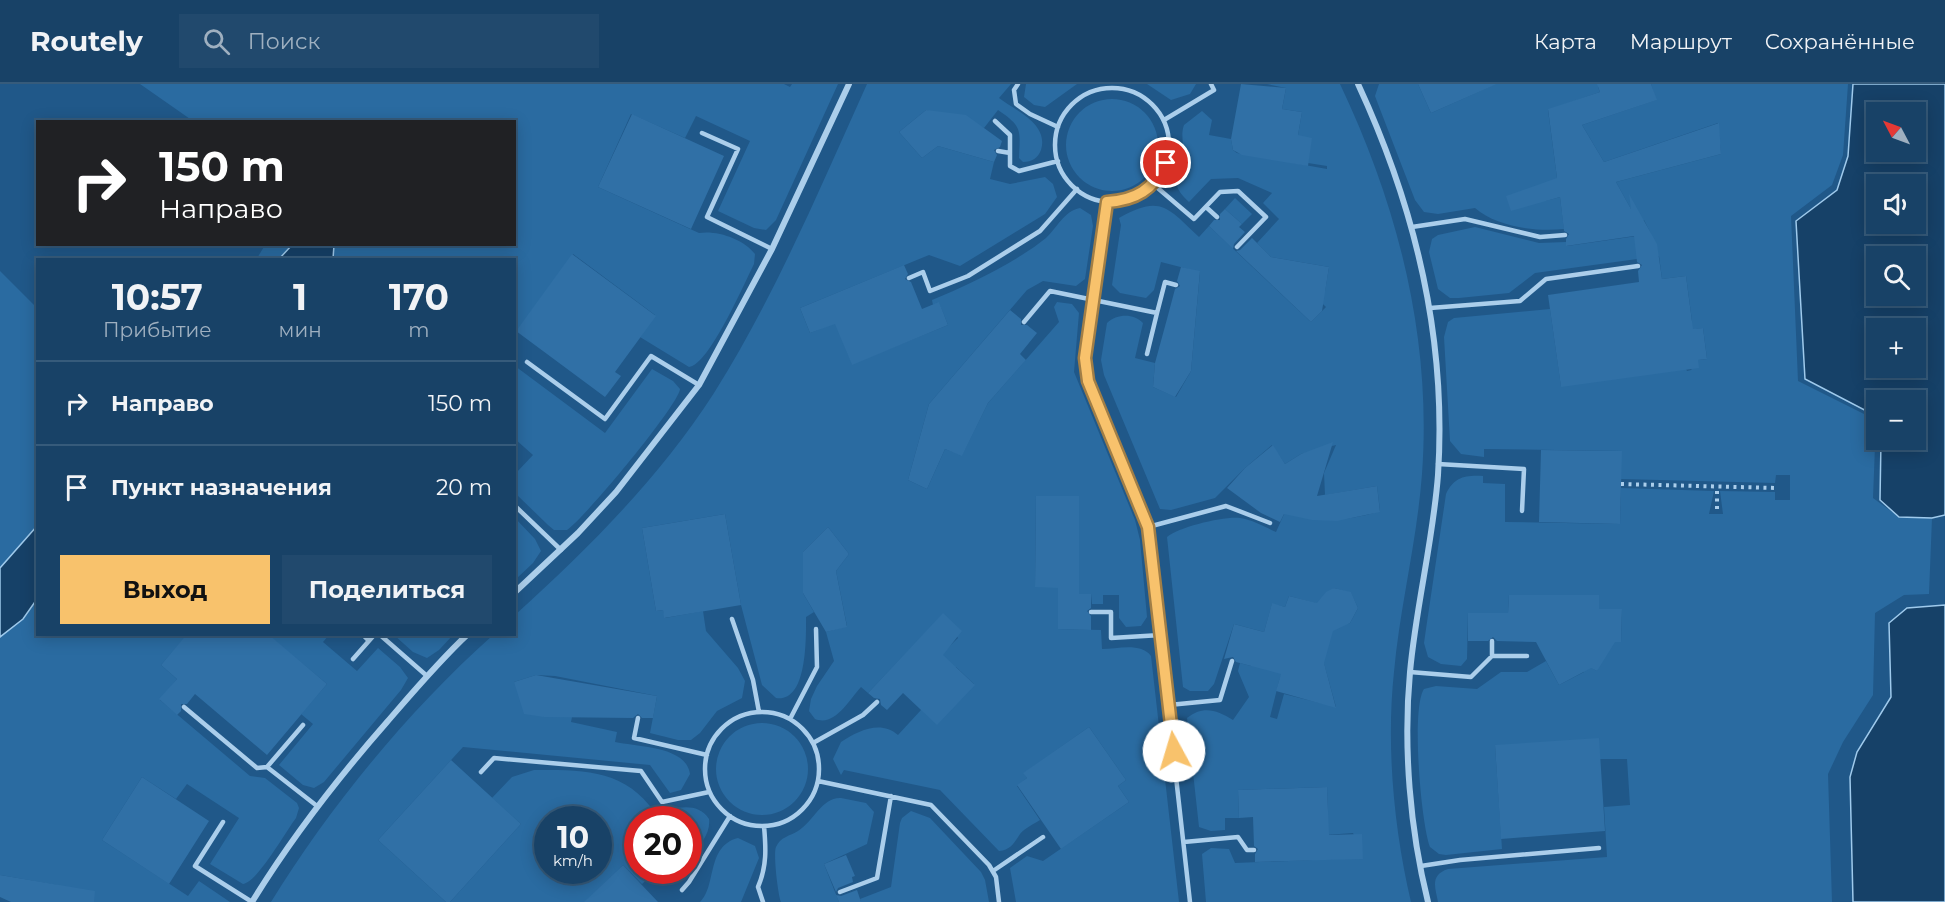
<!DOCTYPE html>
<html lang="ru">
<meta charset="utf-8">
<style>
body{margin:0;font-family:Montserrat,sans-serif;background:#21496d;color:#f1f3f6;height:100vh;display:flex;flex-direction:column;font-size:22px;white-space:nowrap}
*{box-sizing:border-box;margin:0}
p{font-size:20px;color:#9fb0c0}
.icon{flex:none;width:33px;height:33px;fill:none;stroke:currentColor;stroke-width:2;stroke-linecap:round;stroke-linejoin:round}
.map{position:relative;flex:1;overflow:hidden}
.panel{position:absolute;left:36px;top:174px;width:480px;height:378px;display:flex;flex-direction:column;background:#184267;border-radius:0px;box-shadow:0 3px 15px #0003,0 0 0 2px #365b7b}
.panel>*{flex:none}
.banner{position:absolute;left:36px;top:36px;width:480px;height:126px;border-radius:0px;box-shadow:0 3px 15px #0003,0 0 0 2px #365b7b;background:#202124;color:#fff;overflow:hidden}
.needle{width:39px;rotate:311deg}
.controls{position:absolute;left:1866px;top:18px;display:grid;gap:12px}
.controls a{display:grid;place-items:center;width:60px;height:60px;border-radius:0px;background:#184267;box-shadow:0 3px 15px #0003,0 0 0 2px #365b7b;font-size:30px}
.speed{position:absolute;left:534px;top:722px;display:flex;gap:12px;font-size:30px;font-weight:700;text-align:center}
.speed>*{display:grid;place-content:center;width:78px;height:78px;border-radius:50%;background:#184267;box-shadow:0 3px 15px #0003,0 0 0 2px #365b7b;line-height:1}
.speed small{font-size:15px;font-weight:400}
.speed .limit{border:9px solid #d22;background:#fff;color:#111}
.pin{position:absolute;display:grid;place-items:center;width:51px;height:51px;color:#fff;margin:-26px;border:3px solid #fff;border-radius:50%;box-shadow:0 2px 6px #0007}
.me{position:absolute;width:66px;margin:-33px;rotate:354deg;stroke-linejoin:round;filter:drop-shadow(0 0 4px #0008)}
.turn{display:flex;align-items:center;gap:21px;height:126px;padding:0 24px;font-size:27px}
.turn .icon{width:78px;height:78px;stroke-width:2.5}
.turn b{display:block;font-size:42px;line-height:51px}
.eta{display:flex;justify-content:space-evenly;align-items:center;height:102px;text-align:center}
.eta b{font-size:36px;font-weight:700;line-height:42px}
.primary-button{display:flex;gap:12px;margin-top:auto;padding:12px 24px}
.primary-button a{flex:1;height:69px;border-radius:0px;background:#f8c26c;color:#111;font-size:24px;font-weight:700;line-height:69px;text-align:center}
.primary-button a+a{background:#21496d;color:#f1f3f6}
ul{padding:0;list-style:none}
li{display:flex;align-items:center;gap:18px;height:84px;padding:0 24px;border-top:2px solid #365b7b}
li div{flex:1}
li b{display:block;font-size:22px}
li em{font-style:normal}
header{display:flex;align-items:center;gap:36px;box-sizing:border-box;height:84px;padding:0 30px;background:#184267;border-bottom:2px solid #365b7b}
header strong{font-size:28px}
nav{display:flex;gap:33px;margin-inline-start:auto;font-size:21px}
.search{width:420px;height:54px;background:#21496d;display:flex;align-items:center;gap:15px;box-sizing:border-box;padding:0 21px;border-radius:0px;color:#9fb0c0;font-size:22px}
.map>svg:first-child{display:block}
.green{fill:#2a6ba1;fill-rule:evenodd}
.water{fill:#164168;stroke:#9fcaec;stroke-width:1.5;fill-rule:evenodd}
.building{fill:#3070a6}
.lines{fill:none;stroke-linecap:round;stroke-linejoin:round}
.path{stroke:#abceeb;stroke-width:4;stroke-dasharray:3 4.5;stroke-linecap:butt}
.lane{stroke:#abceeb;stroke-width:4.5}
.street{stroke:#abceeb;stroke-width:6}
.route-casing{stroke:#a17e46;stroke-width:15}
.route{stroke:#f8c26c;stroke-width:10}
</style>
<header>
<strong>Routely</strong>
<div class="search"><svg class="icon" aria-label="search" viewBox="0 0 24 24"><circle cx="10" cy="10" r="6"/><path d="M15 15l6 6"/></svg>Поиск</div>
<nav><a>Карта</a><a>Маршрут</a><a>Сохранённые</a></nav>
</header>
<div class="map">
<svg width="1945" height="818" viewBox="0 0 1945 818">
<rect width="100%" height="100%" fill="#205889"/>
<path class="green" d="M140,0H784L790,3L792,0H838L776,136L766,146L754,144L718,127L750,57L696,32L685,54L631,30L598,103L699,149C717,146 744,155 755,170L754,180C744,200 709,281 689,283L640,253L655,231L573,170L515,249L514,176L333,175L334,161L514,160V38L193,37Z
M867,0H1011L999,14C1016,27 1049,40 1041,66C1038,74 1032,78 1023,78L1019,74C1020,46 1023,43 998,26L984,44L926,26L899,48L922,74L938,62L994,78L990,95L1010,100L1045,93L1053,100L1057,113L1045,130L960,182L929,171L800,224L810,249L856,230L843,258L852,280L948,241L939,219L933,221L932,216C968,201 1015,179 1046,154C1057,144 1064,127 1080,124L1091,131L1093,142L1085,195L1076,202L1043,197L1027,206L929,320L908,396L927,405L945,365L962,371L988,319L1059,238L1054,223L1057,218L1072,220L1079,229L1074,288L1135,436L1140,456L1147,533L1141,542L1126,543L1119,534V511H1103V520H1092L1091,510H1079V412H1036L1035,503H1060L1058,545L1101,546L1102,565C1117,565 1141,558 1151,572L1179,818H1016L1010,784L1027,772L1043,777L1129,718L1118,702L1126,696L1089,643L1024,689L1027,694L1017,702L1040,736C1034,740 1025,744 1020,750C1014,759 1011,766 999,767L940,706L844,686L841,691L833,675L841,658C859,646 881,636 898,651L921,626L974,600L956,583L941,599L926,585L958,554L943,530L868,609L861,603C849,616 835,643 815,635L809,627L811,615L817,602L834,577L826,548L847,542L836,487L849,470L828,443L803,468V509L814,528L806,533C806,552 808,619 776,614L762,601L741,521L725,430L642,444L656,527L663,526L665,534L703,527L706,547L738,584L745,597L742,614L717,627L700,649L691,656H678L650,649L657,612L555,592L536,591L514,598L544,633H572L571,638L617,648L615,658C638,663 686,662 690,690L681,706L670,709L650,681L463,663L378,756L446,818H271C330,722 409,626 493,551L514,550L515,531C588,465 660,393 714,309C775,212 820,104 867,0Z
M1026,0H1077L1045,23L1034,21L1024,13Z
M1147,0H1196L1190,10L1171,16Z
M1267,0H1340C1398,122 1432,254 1422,390C1417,457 1400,522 1394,588C1386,662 1394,746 1411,818H1206L1202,770L1211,764L1229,765L1235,779L1363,774L1353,749L1312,752L1328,730L1327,703L1238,706L1239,734H1225V746L1211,747L1199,743L1187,634C1203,621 1217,626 1233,636L1249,613L1238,587L1240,579L1251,582L1258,555L1292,565L1279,597L1270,633L1277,635L1284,610L1336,623L1321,569L1334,543L1350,539L1358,524L1351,509L1334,504L1319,520L1289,512L1285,523L1272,520L1264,548L1234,540L1214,600L1208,607H1190L1183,603L1167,453C1179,443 1224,432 1240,434C1253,436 1265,443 1276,448L1285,428C1319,438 1346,438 1380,427L1377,402L1325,411L1324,389L1336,361L1301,370L1285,380L1272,361L1245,384L1215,414L1171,426L1160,425L1104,291L1101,276L1107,239C1117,230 1133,229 1143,239L1135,274L1155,279L1153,303L1176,313L1191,287L1200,188L1161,178L1154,206L1146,214L1120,209L1112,201L1121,141L1119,134C1161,110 1168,124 1199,153L1209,142L1311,238L1326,223L1306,204L1325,207L1329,183L1271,173L1257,159L1279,135L1263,119L1272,109L1238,94L1211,95L1189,118C1165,96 1182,91 1183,65C1183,57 1181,49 1184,41L1202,27L1212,36L1209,51L1231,55L1233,66L1237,69L1327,85V82L1308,79L1298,51L1302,28L1282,25L1286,4Z
M1379,0H1418L1431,29L1496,0H1606L1598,3L1600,8L1548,26L1557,94L1545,117L1560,113L1564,145C1536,148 1497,143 1475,124L1438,130L1424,128L1415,116L1378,20L1375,12Z
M1651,0H1848L1843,71L1832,101L1791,132L1798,297L1876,336L1873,414L1899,433L1932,434L1929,510L1904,511L1875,529L1873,611L1843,658L1828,690L1832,818H1438C1435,803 1430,791 1448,785L1607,773L1604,723L1630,721L1627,675H1600L1495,661L1502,765L1446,771L1439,770L1430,763C1421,739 1411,624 1424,605L1436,602L1477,605L1501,588H1527L1546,577L1559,601L1584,588L1577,576L1597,587L1603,558H1621L1622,525H1599V511H1509L1508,529H1468L1467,575L1461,582L1441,580L1428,573L1424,559L1426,545L1446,410C1454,393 1465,391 1483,392V399L1505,400V438L1620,440L1621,404L1714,407L1709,430H1723L1720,407L1775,408V416H1790V391H1776L1775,399L1621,395V367L1484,365V373L1461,370L1450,357L1444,253L1448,238L1454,234L1550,225L1561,302L1686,285L1687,287L1691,286L1698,276L1707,275L1703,244L1667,249L1603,250L1692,237L1686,192L1662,195L1659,172L1535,189L1509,209L1459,214H1450L1438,205L1429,168L1432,155L1438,151L1475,143L1539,159L1566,158L1567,162L1651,150L1644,136H1637L1616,98L1721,70L1718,39L1604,78L1582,41L1656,16Z
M1066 61a46 46 0 1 1 92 0a46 46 0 1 1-92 0Z
M1235,114L1252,130L1242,140L1225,125Z
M265,161H292L279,175L256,176Z
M0,187L38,225L37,442L0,484Z
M515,282L605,349L652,285L673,297L680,305C678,322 584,435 567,446H554L548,441L515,409V390L533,371L515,355Z
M515,434L535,455L541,467L533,479L515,496Z
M37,515L38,550L187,551L161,581L177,595L160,616L250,692L265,694L297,719L299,724L296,734C286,747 257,799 243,800L210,780L239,734L187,700L176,715L142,693L102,756L188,812L199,797L230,818H67L57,801L0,791V553L23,535Z
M268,551H329L323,558L357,587L378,564L400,583L408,594L401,606L324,698L314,704L303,701L279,681L313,640L301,630L327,600Z
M394,551H453L439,566L427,574L413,568Z
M716 685a46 46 0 1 1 92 0a46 46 0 1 1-92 0Z
M534,686C584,686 625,685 655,729C674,725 696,716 709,735C711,749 700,763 689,771L688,735H638V786H657L642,800L623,781L585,818H450L521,740L492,714L512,693ZM548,735H598V786H548Z
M841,714L866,719L874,728L867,760L824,780L839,818H781C778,811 773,769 776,763C780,753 790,752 798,747C814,737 822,713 841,714Z
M911,727L930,734L981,788L985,796L989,818H861L860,815L891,803L900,739L902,734Z
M738,754L755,762L759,774L741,818H700C717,802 706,762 738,754Z"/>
<path class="water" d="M1853,0H1945V431L1932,434L1899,433L1880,416L1881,356H1916V316H1876V332L1805,295L1796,137L1837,106L1848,72ZM1876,28H1916V68H1876ZM1876,100H1916V140H1876ZM1876,172H1916V212H1876ZM1876,244H1916V284H1876Z
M292,161H334L333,175H279Z
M37,442V515L23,535L0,553V484Z
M1945,521V818H1853L1850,693L1857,668L1891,613L1889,539L1907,524Z"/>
<path class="building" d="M1241,0L1286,4L1282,25L1302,28L1298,51L1312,54L1308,82L1242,71L1233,66L1231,55Z
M1418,0H1497L1431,29Z
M1597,0H1651L1657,16L1582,41L1604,78L1719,39L1721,70L1616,98L1631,125L1629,110L1657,160L1662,195L1686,192L1693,245L1703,244L1707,275L1698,276L1699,284L1561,303L1548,211L1639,198L1638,187L1642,181L1637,178L1634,152L1566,162V155L1569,150L1564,147L1560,113L1511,127L1506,112L1557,94L1548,25L1600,8Z
M926,26L966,31L1002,57L1000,63L994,66L997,71L994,78L938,62L922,74L899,48Z
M632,30L724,72L691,145L598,103Z
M1225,125L1242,140L1239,143L1245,148L1234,160L1233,165L1209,142L1214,136H1220V130Z
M1252,154L1271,173L1329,183L1322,227L1311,238L1236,167L1240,166Z
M572,170L656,232L615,288L621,292L605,313L516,247Z
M904,181L908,190L905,195L911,198L922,225L939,218L948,241L852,281L835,240L810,249L800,224Z
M1181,183L1200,187L1191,287L1175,313L1153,303L1155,279L1167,235L1175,205L1180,202L1177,197Z
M1010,226L1021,235V241H1027L1037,249L1020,270L1026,276L988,319L962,372L945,365L927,405L908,396L929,320Z
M1333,358L1317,412L1377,402L1380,428L1337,437L1312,436L1284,430L1280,438L1261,429L1227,404L1245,384L1273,361L1285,380L1301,370Z
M1541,366L1622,367L1620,440L1539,438Z
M1036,412H1079V510H1091V524L1087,527L1091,532V546L1058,545V504L1035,503Z
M725,430L741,521L664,534L663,526L656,527L642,444Z
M828,443L849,470L836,487L847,543L826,548L803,509V468Z
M1334,504L1351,508L1358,524L1350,539L1333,547L1324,579L1336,624L1276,607L1281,590L1236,578L1233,573L1224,575L1234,540L1264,548L1272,519L1285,523L1289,512L1317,519L1326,508Z
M1509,511H1599V525H1622L1621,558H1615L1597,587L1591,584L1559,601L1536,558L1497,557L1493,553L1488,557H1468V529H1508Z
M943,529L962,547L943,571L975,601L937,641L903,609L887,626L881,621L880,615L874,614L868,609Z
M187,550H268L327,600L267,671L195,610L187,620H181V627L177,631L159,615L177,595L161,581Z
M536,591L657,612L653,634H642L638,630L633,634L544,633L524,630L514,598Z
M1089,643L1126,696L1118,702L1129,718L1061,765L1017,701L1027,694L1023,689Z
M1599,654L1605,747L1501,755L1495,661Z
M451,676L521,740L450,818H446L378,756Z
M142,693L209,737L169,800L102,756Z
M1327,703L1329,751L1362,750L1363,775L1255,778V770L1258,765L1254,762L1253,733L1239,734L1238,706Z
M846,771L855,792L852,793L853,798L838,804L836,808L824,780Z
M623,781L658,818H584Z
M0,791L95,807L94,818H11L0,813Z
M857,806L861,818H839L836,811L841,812Z"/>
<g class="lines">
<path class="path" d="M1621,400L1776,404
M1717,425V403"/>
<path class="lane" d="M1018,0L1014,6L1016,20L1030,30L1058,43
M1055 61a57 57 0 1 1 114 0a57 57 0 1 1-114 0Z
M1164,36L1214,6L1211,0
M995,37L1010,51V82L1019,87L1058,77
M702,49L738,65L707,133L772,165
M998,67L1010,69
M1153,100L1194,135L1220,108L1238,107L1266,133L1237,163
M1107,118L1085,286L1148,443L1190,818
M1206,123L1217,133
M1412,143L1465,135L1540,153L1565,151
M909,194L923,188L930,207L968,192L1040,147L1077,105
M1430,224L1520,217L1546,195L1638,182
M1024,238L1050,207L1157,229L1165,198L1176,201
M1147,270L1157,229
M527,278L605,335L651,272L699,301
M1438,380L1524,385L1522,427
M514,421L561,466
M1148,443L1226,422L1270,439
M1091,528H1111V554L1161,551
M732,535L753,596L759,628
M362,550L369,557
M379,550L427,592
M1492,557V572
M353,575L375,550
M1410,588L1471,593L1492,572H1527
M1169,621L1220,616L1232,577
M184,623L257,684L267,683L317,722
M705 685a57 57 0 1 1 114 0a57 57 0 1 1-114 0Z
M638,634L634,654L707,671
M790,635L817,583L816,545
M813,659L863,631L877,618
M267,683L303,641
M481,688L494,674L641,687L662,718L709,708
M818,697L931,721L989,781L996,793L999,818
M223,738L195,782L252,818
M1184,758L1238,753L1247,766H1254
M1421,782L1460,776L1599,764
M993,787L1043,753
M682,806L689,798L730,732
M840,808L877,794L891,712
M763,818L758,803C767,782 766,764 764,742"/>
<path class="street" d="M1358,0C1415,123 1447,254 1438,391C1433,457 1416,522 1410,588C1403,663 1410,746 1428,818
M514,509L578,449L616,408L699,301L772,165L849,0
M252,818C292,753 337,695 387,638C413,608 439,577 468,550"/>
</g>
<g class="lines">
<defs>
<path id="route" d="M1166,79C1153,106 1136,116 1107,118L1085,274L1088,297L1148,443L1174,667"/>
</defs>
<use href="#route" class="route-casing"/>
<use href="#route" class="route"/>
</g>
</svg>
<div class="controls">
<a><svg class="needle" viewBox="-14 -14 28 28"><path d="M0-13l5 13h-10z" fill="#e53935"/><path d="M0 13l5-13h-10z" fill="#9fb0c0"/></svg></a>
<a><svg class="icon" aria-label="sound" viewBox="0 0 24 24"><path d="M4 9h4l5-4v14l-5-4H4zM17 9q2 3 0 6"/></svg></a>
<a><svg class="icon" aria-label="search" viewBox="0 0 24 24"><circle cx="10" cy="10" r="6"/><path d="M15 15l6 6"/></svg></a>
<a>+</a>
<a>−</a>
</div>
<div class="speed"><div>10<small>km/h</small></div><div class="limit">20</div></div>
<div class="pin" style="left:1166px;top:79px;background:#d93025"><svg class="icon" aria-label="arrive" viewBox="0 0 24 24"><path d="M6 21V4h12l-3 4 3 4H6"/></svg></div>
<svg class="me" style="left:1174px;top:667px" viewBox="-20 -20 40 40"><circle r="19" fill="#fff"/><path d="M0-13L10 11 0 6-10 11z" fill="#f8c26c"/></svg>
<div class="banner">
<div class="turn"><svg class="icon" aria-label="right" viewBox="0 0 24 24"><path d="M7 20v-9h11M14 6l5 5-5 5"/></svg><div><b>150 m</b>Направо</div></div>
</div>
<section class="panel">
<div class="eta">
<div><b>10:57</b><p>Прибытие</p></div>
<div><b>1</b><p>мин</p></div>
<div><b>170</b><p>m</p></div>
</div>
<ul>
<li><svg class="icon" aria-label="right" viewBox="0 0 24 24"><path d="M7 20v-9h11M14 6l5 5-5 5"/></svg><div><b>Направо</b></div><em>150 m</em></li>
<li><svg class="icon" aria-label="arrive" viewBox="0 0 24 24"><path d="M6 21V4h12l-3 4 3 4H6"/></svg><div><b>Пункт назначения</b></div><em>20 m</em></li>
</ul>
<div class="primary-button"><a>Выход</a><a>Поделиться</a></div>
</section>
</div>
